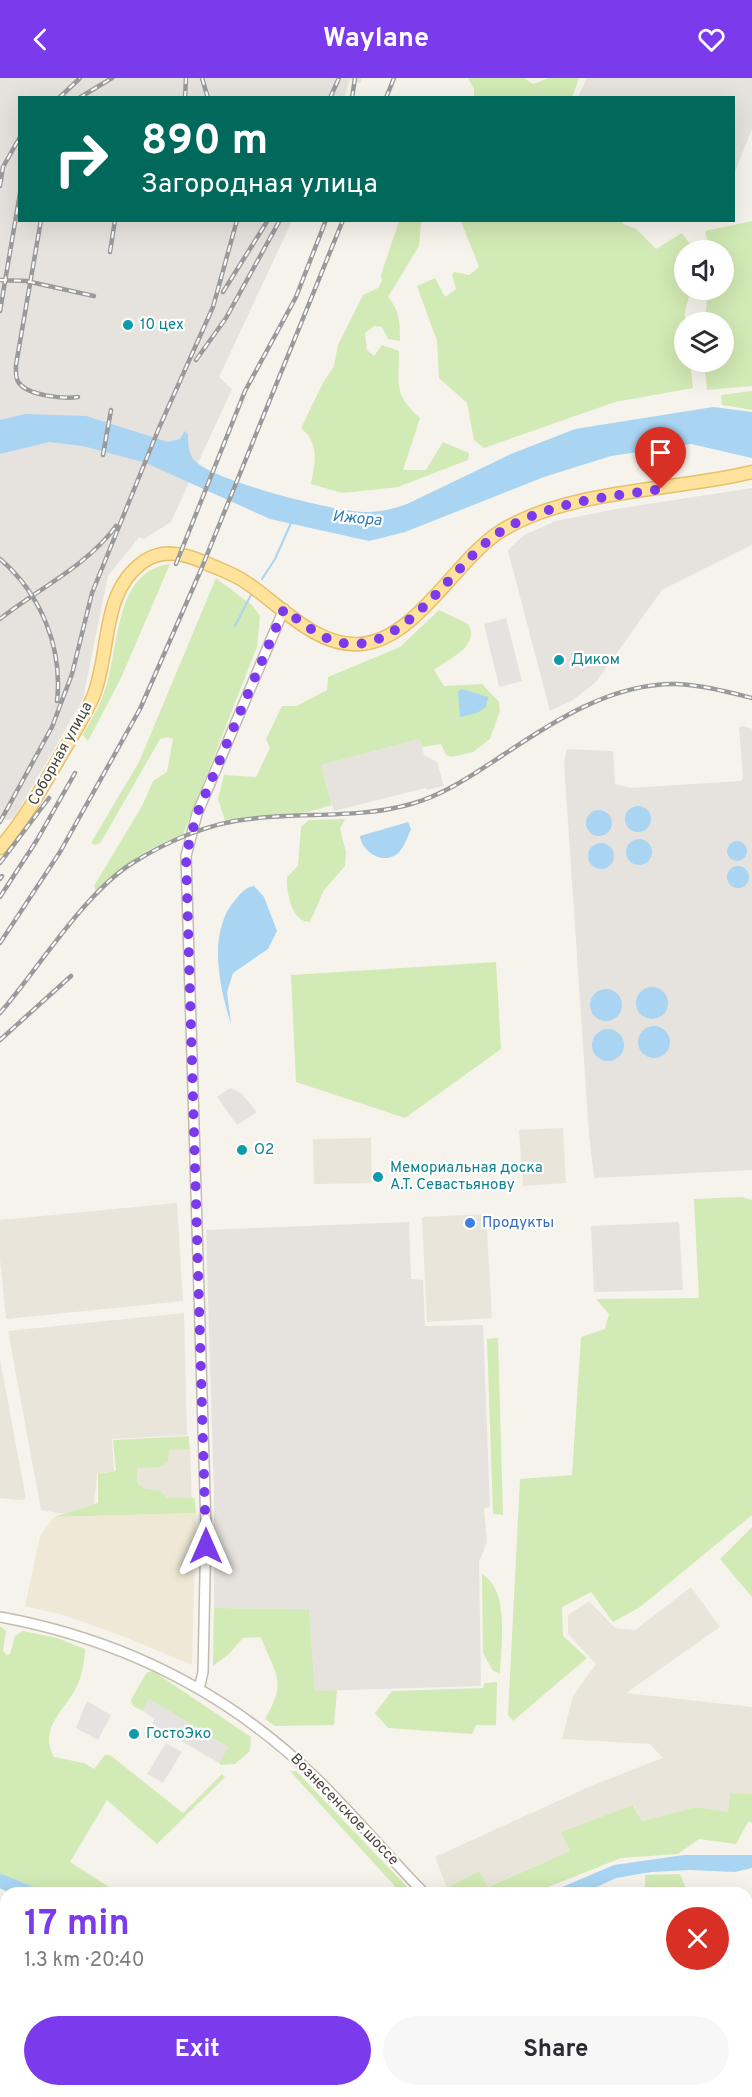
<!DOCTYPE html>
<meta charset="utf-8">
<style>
body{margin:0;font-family:Overpass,sans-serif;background:#f7f7f7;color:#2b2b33;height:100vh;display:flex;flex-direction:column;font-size:22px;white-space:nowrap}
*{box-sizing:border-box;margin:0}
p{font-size:20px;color:#7c7c81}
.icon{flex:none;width:33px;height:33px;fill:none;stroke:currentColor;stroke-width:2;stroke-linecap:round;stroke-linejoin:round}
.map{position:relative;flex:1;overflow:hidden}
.side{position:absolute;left:0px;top:1809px;width:753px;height:210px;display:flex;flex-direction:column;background:#fff;border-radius:18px 18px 0 0;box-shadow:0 6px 24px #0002}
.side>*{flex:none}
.banner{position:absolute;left:18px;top:18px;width:717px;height:126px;border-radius:0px;box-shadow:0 6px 24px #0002;background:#00695c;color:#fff;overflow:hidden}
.tools{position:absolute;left:674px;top:162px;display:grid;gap:12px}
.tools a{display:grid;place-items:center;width:60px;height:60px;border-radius:50%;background:#fff;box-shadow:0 6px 24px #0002;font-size:30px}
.pin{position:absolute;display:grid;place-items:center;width:51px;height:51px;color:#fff;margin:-62px -26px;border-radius:50% 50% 50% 0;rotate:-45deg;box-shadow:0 0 6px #0007}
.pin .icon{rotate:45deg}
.me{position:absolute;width:66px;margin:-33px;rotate:0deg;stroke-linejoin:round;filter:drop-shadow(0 0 4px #0008)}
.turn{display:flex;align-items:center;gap:21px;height:126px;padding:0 24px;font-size:27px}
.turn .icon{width:78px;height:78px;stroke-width:2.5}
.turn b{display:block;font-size:42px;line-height:51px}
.round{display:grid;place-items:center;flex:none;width:63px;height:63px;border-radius:32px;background:#f7f7f7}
.head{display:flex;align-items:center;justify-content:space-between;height:102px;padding:0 24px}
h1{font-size:36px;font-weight:700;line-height:45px;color:#7c3aed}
.action{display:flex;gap:12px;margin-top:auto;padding:12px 24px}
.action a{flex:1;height:69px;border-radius:36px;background:#7c3aed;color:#fff;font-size:24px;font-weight:700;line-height:69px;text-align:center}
.action a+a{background:#f7f7f7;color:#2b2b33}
header{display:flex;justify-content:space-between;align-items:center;height:78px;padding:0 24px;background:#7c3aed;color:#fff;font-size:27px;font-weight:700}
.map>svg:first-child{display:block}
.residential{fill:#eae5da}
.industrial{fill:#e6e2dd}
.education{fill:#efe8d6}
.green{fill:#d2eab5}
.parking{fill:#e5e3e0}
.water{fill:#a9d4f2}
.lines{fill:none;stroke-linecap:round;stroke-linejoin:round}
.stream{stroke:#a9d4f2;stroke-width:2}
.river{stroke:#a9d4f2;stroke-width:14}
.minor-casing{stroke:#c2bbae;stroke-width:12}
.major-casing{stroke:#e6c16a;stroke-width:15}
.minor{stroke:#fff;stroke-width:9}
.major{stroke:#ffe39c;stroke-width:12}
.rail-casing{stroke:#9a9a9a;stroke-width:4.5}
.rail{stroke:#fff;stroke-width:2;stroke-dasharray:7;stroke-linecap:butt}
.route{stroke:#7c3aed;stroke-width:10;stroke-dasharray:0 18}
.culture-dot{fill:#0f9aa8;stroke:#fff;stroke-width:2}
.shop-dot{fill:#3f7fe0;stroke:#fff;stroke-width:2}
.labels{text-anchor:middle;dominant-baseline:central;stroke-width:4.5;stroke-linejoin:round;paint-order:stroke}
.culture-label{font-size:15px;fill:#0d838f;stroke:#fff;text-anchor:start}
.street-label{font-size:15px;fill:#4b4439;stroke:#fff}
.shop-label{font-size:15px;fill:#366cbe;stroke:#fff;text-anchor:start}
.water-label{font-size:16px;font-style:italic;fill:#2e7ab2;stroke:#fff}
</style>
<header><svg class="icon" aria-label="back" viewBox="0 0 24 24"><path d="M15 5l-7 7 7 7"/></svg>Waylane<svg class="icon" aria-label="heart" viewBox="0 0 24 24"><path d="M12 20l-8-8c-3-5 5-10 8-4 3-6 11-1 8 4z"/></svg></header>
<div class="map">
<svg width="752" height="2019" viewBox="0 0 752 2019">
<rect width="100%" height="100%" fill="#f6f3ec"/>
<path class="residential" d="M563,1050L566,1105L523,1108L519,1052Z
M371,1060L372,1105L314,1106L313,1061Z
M177,1125L183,1223L6,1241L0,1181V1142Z
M486,1136L492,1240L427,1244L422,1139Z
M184,1235L187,1357L112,1361L114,1393L97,1396L94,1426L66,1436L41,1432L8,1253Z
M0,1281L26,1421L20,1422L0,1420Z
M190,1367L192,1428L136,1430L133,1369Z
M691,1509L720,1549L626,1615L752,1629V1716L730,1715L728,1734L696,1729L642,1743L634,1727L561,1754L570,1773L487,1809L479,1793L447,1810L435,1779L591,1708L663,1680L650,1666L562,1661L573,1618L596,1586L568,1556V1537L589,1523L615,1550L635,1552Z
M752,1929V2019H631L626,2013H747V1931Z"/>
<path class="industrial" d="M0,0H362L360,6L350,1L344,19L20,20V142L292,143L219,299L232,311L171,444L144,461L139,459L108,498L83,621L14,740L8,742L0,739Z
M587,0H752V51L734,96V20L578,19Z
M752,410V467L662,512L596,604L573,622L550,633L508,473L512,468L524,457L556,443L616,431Z
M744,648L752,651V1092L594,1100L589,1056L564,685L567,671L613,673L615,706L631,710L741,703L743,700L739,649Z
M419,661L424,677L437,684L444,708L427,712L426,710L334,733L321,687Z
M409,1144L411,1201L423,1202L425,1248L483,1247L490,1429L484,1431L487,1464L479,1484L481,1608L315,1613L309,1531L214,1530V1417L206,1152Z
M679,1144L683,1212L594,1214L591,1148Z"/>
<path class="education" d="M196,1435L192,1587L120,1557L63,1537L25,1528L40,1458L54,1439Z"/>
<path class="green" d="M468,0H524L533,6L549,0H579L572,20L474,19V11Z
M399,143H421L419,168L388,219C400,233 400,245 400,263L388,261L382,249L374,248L365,255L367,272L374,278L382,267L399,273C399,306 393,316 420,340L403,392H426L443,364L469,375L468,382L398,409L343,415L311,406C315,384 320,366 301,350L323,305L334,288L338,267L363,217L378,210L382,203L381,197Z
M461,143H622L623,146L636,151L656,171L682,155L693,170V172H684V212H691L685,233L684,284H690L693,310L615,324L484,370L474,362L467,325L439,300L437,263L417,208L435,200L445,219L456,211L452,197L454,194L469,197L479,189Z
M752,143V308L707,312L704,284H723V244H705L708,212H723V172H710L705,153Z
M752,313V332L722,327L721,317Z
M170,486L121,600L88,663L83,657C90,643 99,630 104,615C120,575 112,493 170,486Z
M216,500L253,528L260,538L257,569L183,757C149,768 121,789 96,814L94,808L142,728L153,703L167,694L173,661L167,659L160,661L101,764L96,767L91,765L139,684Z
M439,532L468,546C481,568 449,580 434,592L444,608L482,606L499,624L500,633L490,661L473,674L452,679L446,677L441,666L422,669L419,661L321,687L332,727L308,734L225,742L218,721L224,697L256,699L270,670L266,661L282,628H297L327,612L328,599L400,569Z
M345,741L340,751L346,774L345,788L324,812L310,844C292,845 286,814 287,799L298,788L301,749L309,742Z
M496,884L501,971L405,1040L296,1004L291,897Z
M742,1119L752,1122V1437L640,1529L613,1544L591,1514L562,1529L563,1558L587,1580L513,1643L508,1637L520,1401L572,1397L581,1259L605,1251L609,1236L596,1221L699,1220L694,1121Z
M498,1260L503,1437L493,1436L487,1261Z
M189,1358V1371L169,1372L168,1384L159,1389L137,1390V1405L145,1411L160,1413L167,1420H195L196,1435L54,1439L98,1425V1396L116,1393L113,1362Z
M752,1449V1519L720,1481Z
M482,1496C510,1512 501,1567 500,1595L493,1593L483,1575Z
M214,1530L309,1531L315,1613L337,1612L334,1647L275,1648L265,1641C288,1602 275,1597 261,1559L243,1560L229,1576L213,1588Z
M0,1548L6,1553L3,1573L7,1577L10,1576L15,1558L23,1553L57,1560L85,1571C85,1583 81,1602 75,1612C62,1635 39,1651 54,1679L84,1685L94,1691L105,1677H110L183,1735L222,1696L225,1699L157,1766L107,1722L70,1784L109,1809L112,1815H43L0,1796Z
M153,1593L251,1659L250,1673L235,1686L221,1687L219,1685L228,1669L149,1621L143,1633L133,1628L131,1622L147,1594Z
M497,1604L496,1647H476L472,1656L388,1650L375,1635L392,1613L483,1610L484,1605Z
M290,1693H296L413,1815H401Z
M730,1715L752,1716V1744H748L736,1766L699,1761L678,1776L621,1780L533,1815H449L447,1810L479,1793L488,1809L570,1773L561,1754L633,1727L642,1743L696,1729L728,1734Z
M680,1796L688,1815H645V1797Z
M752,1819V1887L747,1890V1821Z
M0,1828L6,1830V1949H0L3,1894L0,1887Z"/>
<path class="parking" d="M506,540L522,603L499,609L484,546Z
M230,1010L241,1015L257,1034L237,1047L217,1019Z
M149,1621L228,1669L219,1685L152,1646L155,1641L143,1633Z
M87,1623L111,1637L98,1662L76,1650Z
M166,1665L182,1674L163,1705L147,1696Z
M336,2013H420L422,2019H309Z"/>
<path class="water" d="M713,329L752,334V380L691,366L611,378L544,399L405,454L369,463L270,441L146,385L83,368L49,364L0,376V342L25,336L86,338L168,364L180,361L185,353L188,356C188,366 188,374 194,382C212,403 336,434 366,434C380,434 393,431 407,426L511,376L575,351Z
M462,611L488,619L486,629L477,635L460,639L458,614Z
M625 741a13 13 0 1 1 26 0a13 13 0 1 1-26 0Z
M586 745a13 13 0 1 1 26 0a13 13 0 1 1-26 0Z
M408,744L411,751C408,758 405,767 400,773C386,789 362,775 360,758Z
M626 774a13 13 0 1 1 26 0a13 13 0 1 1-26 0Z
M727 773a10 10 0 1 1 20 0a10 10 0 1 1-20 0Z
M588 778a13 13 0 1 1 26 0a13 13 0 1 1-26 0Z
M727 799a11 11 0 1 1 22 0a11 11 0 1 1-22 0Z
M254,808L264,819L277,853L268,871L233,895L227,914L231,946C219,908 207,853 236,821C241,815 246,809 254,808Z
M636 925a16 16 0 1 1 32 0a16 16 0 1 1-32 0Z
M590 927a16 16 0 1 1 32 0a16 16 0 1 1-32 0Z
M638 964a16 16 0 1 1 32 0a16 16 0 1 1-32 0Z
M592 967a16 16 0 1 1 32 0a16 16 0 1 1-32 0Z
M684,1777H752V1790L735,1794L690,1792L651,1794L616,1800L584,1815H548L614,1787Z"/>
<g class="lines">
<path class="stream" d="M262,501L275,481L291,445
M235,548L251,517"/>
<path class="river" d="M0,1803L30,1815
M0,1985H6"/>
<defs>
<path id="minor" d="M0,1539C120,1561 227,1614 315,1699C353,1736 387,1777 424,1815
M199,1611L203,1594L206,1450L186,778L197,736L284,531"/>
<path id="major" d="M0,770C26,740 44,706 64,672C74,655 85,637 93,619C111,575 100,515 143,484C162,471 182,475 201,483C216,490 233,495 247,505C280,527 317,570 361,566C417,561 456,481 501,453C569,411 674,413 752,394
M607,2013L613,2019
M175,2019L202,2013
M222,2019L250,2013"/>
</defs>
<use href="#minor" class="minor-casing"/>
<use href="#major" class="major-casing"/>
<use href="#minor" class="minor"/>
<use href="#major" class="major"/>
<defs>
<path id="rail" d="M202,0L208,20
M59,20L80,0
M79,20L112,0
M185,20L186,0
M330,20L339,0
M352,20L355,0
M386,20L394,0
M0,108L3,89L20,59
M41,142L16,287C16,293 15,300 19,305C29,318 64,321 78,319
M110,174L115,142
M0,202L26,203L94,218
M223,214L268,142
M0,233L20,115
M196,282L226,240L280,142
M103,377L111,332
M0,481C41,516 63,570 57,623
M176,486L245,313L296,219L326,142
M0,541C38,511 87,488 116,448
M0,744L52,649L72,596L92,515L159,350L213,229L237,142
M0,785L49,720
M0,801L2,798
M0,819L37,762L75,695
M0,865L60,774L140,631L200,494L343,142
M0,935C38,891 84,816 131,786C165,764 209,745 249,741C303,734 359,741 411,726C444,717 474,696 503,677C554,643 612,605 676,606C702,607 728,614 752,620
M0,962L71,898"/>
</defs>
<use href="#rail" class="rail-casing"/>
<use href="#rail" class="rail"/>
</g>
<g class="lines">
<path class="route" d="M206,1468L186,777L197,736L284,531C298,542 313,554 329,561C399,590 450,486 500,454C548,424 607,419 661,411"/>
</g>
<g class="culture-dot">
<circle cx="128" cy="247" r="6"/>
<circle cx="559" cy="582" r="6"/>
<circle cx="242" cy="1072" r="6"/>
<circle cx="378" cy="1099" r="6"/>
<circle cx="134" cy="1656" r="6"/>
</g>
<circle class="shop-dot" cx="470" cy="1145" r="6"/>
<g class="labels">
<g class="culture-label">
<text x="140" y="247">10 цех</text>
<text x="571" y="582">Диком</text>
<text x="254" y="1072">O2</text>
<text x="390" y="1090">Мемориальная доска<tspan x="390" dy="17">А.Т. Севастьянову</tspan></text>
<text x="146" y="1656">ГостоЭко</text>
</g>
<g class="street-label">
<text transform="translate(61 676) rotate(-61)">Соборная улица</text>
<text transform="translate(344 1732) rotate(46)">Вознесенское шоссе</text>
</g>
<g class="shop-label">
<text x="482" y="1145">Продукты</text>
</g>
<g class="water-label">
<text transform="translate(357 441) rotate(5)">Ижора</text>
</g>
</g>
</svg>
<div class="tools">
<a><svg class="icon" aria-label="sound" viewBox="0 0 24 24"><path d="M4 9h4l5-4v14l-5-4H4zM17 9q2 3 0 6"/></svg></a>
<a><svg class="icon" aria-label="layers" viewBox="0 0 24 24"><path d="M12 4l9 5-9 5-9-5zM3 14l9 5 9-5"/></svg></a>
</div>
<div class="pin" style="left:661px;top:411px;background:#d93025"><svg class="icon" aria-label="arrive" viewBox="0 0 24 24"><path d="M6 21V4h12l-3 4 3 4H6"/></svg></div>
<svg class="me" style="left:206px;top:1468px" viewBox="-20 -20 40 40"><path d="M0-17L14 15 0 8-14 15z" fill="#7c3aed" stroke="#fff" stroke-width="4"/></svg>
<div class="banner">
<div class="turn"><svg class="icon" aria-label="right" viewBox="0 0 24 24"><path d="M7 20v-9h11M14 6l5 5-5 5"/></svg><div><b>890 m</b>Загородная улица</div></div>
</div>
<section class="side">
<div class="head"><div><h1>17 min</h1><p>1.3 km · 20:40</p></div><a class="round" style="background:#d93025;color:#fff"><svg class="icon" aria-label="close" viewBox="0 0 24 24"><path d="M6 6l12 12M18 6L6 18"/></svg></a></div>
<div class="action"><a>Exit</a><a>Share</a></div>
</section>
</div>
